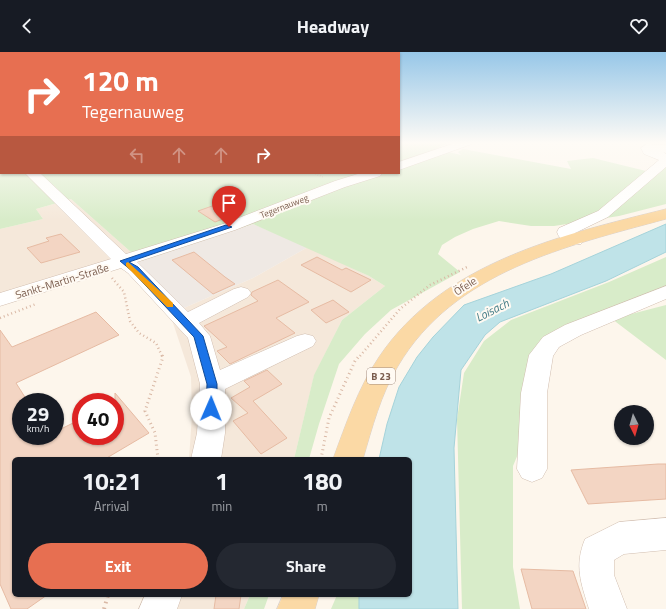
<!DOCTYPE html>
<meta charset="utf-8">
<style>
body{margin:0;font-family:"Titillium Web",sans-serif;background:#242831;color:#f1f3f6;height:100vh;display:flex;flex-direction:column;font-size:15px;white-space:nowrap}
*{box-sizing:border-box;margin:0}
p{font-size:13px;color:#9ea1a6}
.icon{flex:none;width:22px;height:22px;fill:none;stroke:currentColor;stroke-width:2;stroke-linecap:round;stroke-linejoin:round}
.map{position:relative;flex:1;overflow:hidden}
.drawer{position:absolute;left:12px;top:405px;width:400px;height:140px;display:flex;flex-direction:column;background:#171b24;border-radius:6px;box-shadow:0 1px 3px #0004}
.drawer>*{flex:none}
.banner{position:absolute;left:0px;top:0px;width:400px;height:122px;box-shadow:0 1px 3px #0004;background:#e76f51;color:#fff;overflow:hidden}
.needle{width:26px;rotate:175deg}
.controls{position:absolute;left:614px;top:353px;display:grid;gap:8px}
.controls a{display:grid;place-items:center;width:40px;height:40px;border-radius:50%;background:#171b24;box-shadow:0 1px 3px #0004;font-size:20px}
.speed{position:absolute;left:12px;top:341px;display:flex;gap:8px;font-size:20px;font-weight:700;text-align:center}
.speed>*{display:grid;place-content:center;width:52px;height:52px;border-radius:50%;background:#171b24;box-shadow:0 1px 3px #0004;line-height:1}
.speed small{font-size:10px;font-weight:400}
.speed .limit{border:6px solid #d22;background:#fff;color:#111}
.pin{position:absolute;display:grid;place-items:center;width:34px;height:34px;color:#fff;margin:-41px -17px;border-radius:50% 50% 50% 0;rotate:-45deg;box-shadow:0 0 4px #0007}
.pin .icon{rotate:45deg}
.me{position:absolute;width:44px;margin:-22px;rotate:1deg;stroke-linejoin:round;filter:drop-shadow(0 0 3px #0008)}
.turn{display:flex;align-items:center;gap:14px;height:84px;padding:0 16px;font-size:18px}
.turn .icon{width:52px;height:52px;stroke-width:2.5}
.turn b{display:block;font-size:28px;line-height:34px}
.lanes{display:flex;align-items:center;height:38px;padding:0 16px;background:#0003;justify-content:center;gap:20px;direction:ltr}
.lanes .off{opacity:.35}
.eta{display:flex;justify-content:space-evenly;align-items:center;height:68px;text-align:center}
.eta b{font-size:24px;font-weight:700;line-height:28px}
.button{display:flex;gap:8px;margin-top:auto;padding:8px 16px}
.button a{flex:1;height:46px;border-radius:24px;background:#e76f51;color:#fff;font-size:16px;font-weight:700;line-height:46px;text-align:center}
.button a+a{background:#242831;color:#f1f3f6}
header{display:flex;justify-content:space-between;align-items:center;height:52px;padding:0 16px;background:#171b24;font-size:18px;font-weight:700}
.map>svg:first-child{display:block}
.residential{fill:#f5e8da}
.industrial{fill:#efe9e4}
.green{fill:#d8ecc9}
.water{fill:#bfe3e8;stroke:#a5d3da}
.building{fill:#f3d5c3;stroke:#e6bba3}
.lines{fill:none;stroke-linecap:round;stroke-linejoin:round}
.minor-casing{stroke:#d1beb0;stroke-width:1}
.major-casing{stroke:#dad1cd;stroke-width:1}
.path-far3{stroke:#d9b8a5;stroke-width:1.5;stroke-dasharray:0.5 2;stroke-linecap:butt}
.path-far2{stroke:#d9b8a5;stroke-width:2.5;stroke-dasharray:1 3;stroke-linecap:butt}
.path-far1{stroke:#d9b8a5;stroke-width:3;stroke-dasharray:1 3.5;stroke-linecap:butt}
.path{stroke:#d9b8a5;stroke-width:4;stroke-dasharray:1.5 4.5;stroke-linecap:butt}
.minor{fill:#fff;fill-rule:evenodd}
.major{fill:#fbd9a5;fill-rule:evenodd}
.route{fill:#1a73e8;stroke:#114b97}
.slow{fill:#f59e0b}
.labels{text-anchor:middle;dominant-baseline:central;stroke-width:4;stroke-linejoin:round;paint-order:stroke}
.far-street-label{font-size:9px;fill:#7a5c4d;stroke:#fffaf3}
.shield{fill:#fffaf3;stroke:#a28b7f;stroke-width:1}
.shield-label{font-size:10px;font-weight:bold;fill:#7a5c4d}
.street-label{font-size:11px;fill:#7a5c4d;stroke:#fffaf3}
.water-label{font-size:12px;font-style:italic;fill:#437c86;stroke:#fffaf3}
</style>
<header><svg class="icon" aria-label="back" viewBox="0 0 24 24"><path d="M15 5l-7 7 7 7"/></svg>Headway<svg class="icon" aria-label="heart" viewBox="0 0 24 24"><path d="M12 20l-8-8c-3-5 5-10 8-4 3-6 11-1 8 4z"/></svg></header>
<div class="map">
<svg width="666" height="557" viewBox="0 0 666 557">
<rect width="100%" height="100%" fill="#fdf6ec"/>
<path class="residential" d="M71,147L141,209L0,246V177L43,167L36,157Z
M308,195L369,224L385,234L342,268L314,324L294,407H189L192,363L191,325L170,262L253,226Z
M175,543H250L244,557H173Z"/>
<path class="industrial" d="M253,172L308,195L253,226L170,262L124,217L141,209Z"/>
<path class="green" d="M399,90H450L436,97L461,103L458,100L463,97L571,117L567,109L593,106L650,120L666,114V152L619,164L554,174H531L499,169L473,177L455,185L442,193L438,202L460,220L391,258L365,282L339,312L319,372L309,407H294L314,323L342,268L385,234L369,224L253,172L141,209L71,147L36,157L43,167L0,177V95L1,121H399Z
M666,205V244L535,297L523,390L513,414V515L520,557H462L457,367L464,321L484,289L511,268L609,230Z
M666,253V308L612,267Z
M250,543H269L264,557H244Z
M337,543H359V557H331Z"/>
<path class="water" d="M666,172V200L606,229L500,270L485,283L461,318L454,396L458,557H359V543H410V407H379L387,372L399,335L417,305L433,285L464,253L551,222Z"/>
<path class="building" d="M215,153L233,163L215,170L198,159Z
M61,182L80,200L41,211L27,196L49,189L46,186Z
M194,200L225,225L235,232L213,242L172,208Z
M317,205L342,218L346,216L371,228L351,240L301,213Z
M278,228L309,250L276,266L295,281L230,312L217,299L227,295L204,274L258,249L251,243L252,240Z
M333,248L349,260L326,271L311,258Z
M96,260L119,283L16,331L28,350H21V384H55V380L81,367V384H115V341L149,381L105,407H14V543H47L27,557H11L0,532V278L12,295Z
M267,318L282,332L253,349L287,386L261,402L233,369L248,361L231,346L250,335L244,329Z
M658,412H666V447L588,452L571,418Z
M521,517L573,519L586,557H532Z
M216,543H241L239,557H214Z"/>
<g class="lines">
<defs>
<path id="minor" d="M458,90H474L472,92L399,118V110Z
M647,92L666,93V101L663,100L666,102V115L608,165L575,181L583,188L581,192C571,194 560,190 557,180L559,176L598,159L659,108L644,102L641,96Z
M25,121H40L126,202L223,172L335,129L361,121H382L380,124L345,135L235,178L137,210L188,260L234,237L241,235L248,237L251,241L248,245L199,271L210,284L220,318L297,284L305,282L313,284L316,289L313,294L225,337V381L221,407H191L197,381L200,332L188,286L128,221L121,216L0,254V241L111,207Z
M666,234V247L581,283L559,295L553,304L547,341V417L542,426L532,430L522,426L517,417L521,341L529,303L543,285L565,273Z
M666,466V498L624,502L614,508V523L627,557H589C581,531 574,514 585,487L619,470Z
M145,543H182L177,557H139Z"/>
<path id="major" d="M666,157V167C567,194 454,219 398,314C381,342 372,376 363,407H333C346,372 358,336 379,305C443,210 561,183 666,157Z
M283,543H319L315,557H277Z"/>
</defs>
<use href="#minor" class="minor-casing"/>
<use href="#major" class="major-casing"/>
<path class="path-far3" d="M313,121L323,125"/>
<path class="path-far2" d="M112,226L124,240L130,269L139,281L156,291L162,304
M0,266L36,252
M360,304L400,257L430,233L467,215"/>
<path class="path-far1" d="M158,407L155,381L145,359L163,305L162,303
M321,407L329,366L355,309L360,303"/>
<path class="path" d="M104,557L108,543"/>
<use href="#minor" class="minor"/>
<use href="#major" class="major"/>
</g>
<linearGradient id="sky" x2="0" y2="1"><stop stop-color="#97c7e8"/><stop offset="0.54" stop-color="#fefbf6"/><stop offset="1" stop-color="#fefbf6" stop-opacity="0"/></linearGradient>
<rect width="666" height="168" fill="url(#sky)"/>
<path class="route" d="M226,173L232,175L129,210L138,215L203,284L217,332V357L211,361L206,357L207,332L194,285L132,219L120,209Z"/>
<path class="slow" d="M128,210L173,251V255H167L126,214V211Z"/>
<g class="labels">
<g class="far-street-label">
<text transform="translate(284 154) rotate(-21)">Tegernauweg</text>
</g>
<rect class="shield" x="367" y="316" width="28" height="16" rx="3"/>
<g class="shield-label">
<text x="381" y="324">B 23</text>
</g>
<g class="street-label">
<text transform="translate(62 229) rotate(-17)">Sankt-Martin-Straße</text>
<text transform="translate(465 234) rotate(-33)">Öfele</text>
</g>
<g class="water-label">
<text transform="translate(492 258) rotate(-27)">Loisach</text>
</g>
</g>
</svg>
<div class="controls">
<a><svg class="needle" viewBox="-14 -14 28 28"><path d="M0-13l5 13h-10z" fill="#e53935"/><path d="M0 13l5-13h-10z" fill="#9ea1a6"/></svg></a>
</div>
<div class="speed"><div>29<small>km/h</small></div><div class="limit">40</div></div>
<div class="pin" style="left:229px;top:175px;background:#d93025"><svg class="icon" aria-label="arrive" viewBox="0 0 24 24"><path d="M6 21V4h12l-3 4 3 4H6"/></svg></div>
<svg class="me" style="left:211px;top:357px" viewBox="-20 -20 40 40"><circle r="19" fill="#fff"/><path d="M0-13L10 11 0 6-10 11z" fill="#1a73e8"/></svg>
<div class="banner">
<div class="turn"><svg class="icon" aria-label="right" viewBox="0 0 24 24"><path d="M7 20v-9h11M14 6l5 5-5 5"/></svg><div><b>120 m</b>Tegernauweg</div></div>
<div class="lanes"><svg class="icon off" aria-label="left" viewBox="0 0 24 24"><path d="M17 20v-9H6M10 6l-5 5 5 5"/></svg><svg class="icon off" aria-label="ahead" viewBox="0 0 24 24"><path d="M12 20V5M6 11l6-6 6 6"/></svg><svg class="icon off" aria-label="ahead" viewBox="0 0 24 24"><path d="M12 20V5M6 11l6-6 6 6"/></svg><svg class="icon" aria-label="right" viewBox="0 0 24 24"><path d="M7 20v-9h11M14 6l5 5-5 5"/></svg></div>
</div>
<section class="drawer">
<div class="eta">
<div><b>10:21</b><p>Arrival</p></div>
<div><b>1</b><p>min</p></div>
<div><b>180</b><p>m</p></div>
</div>
<div class="button"><a>Exit</a><a>Share</a></div>
</section>
</div>
